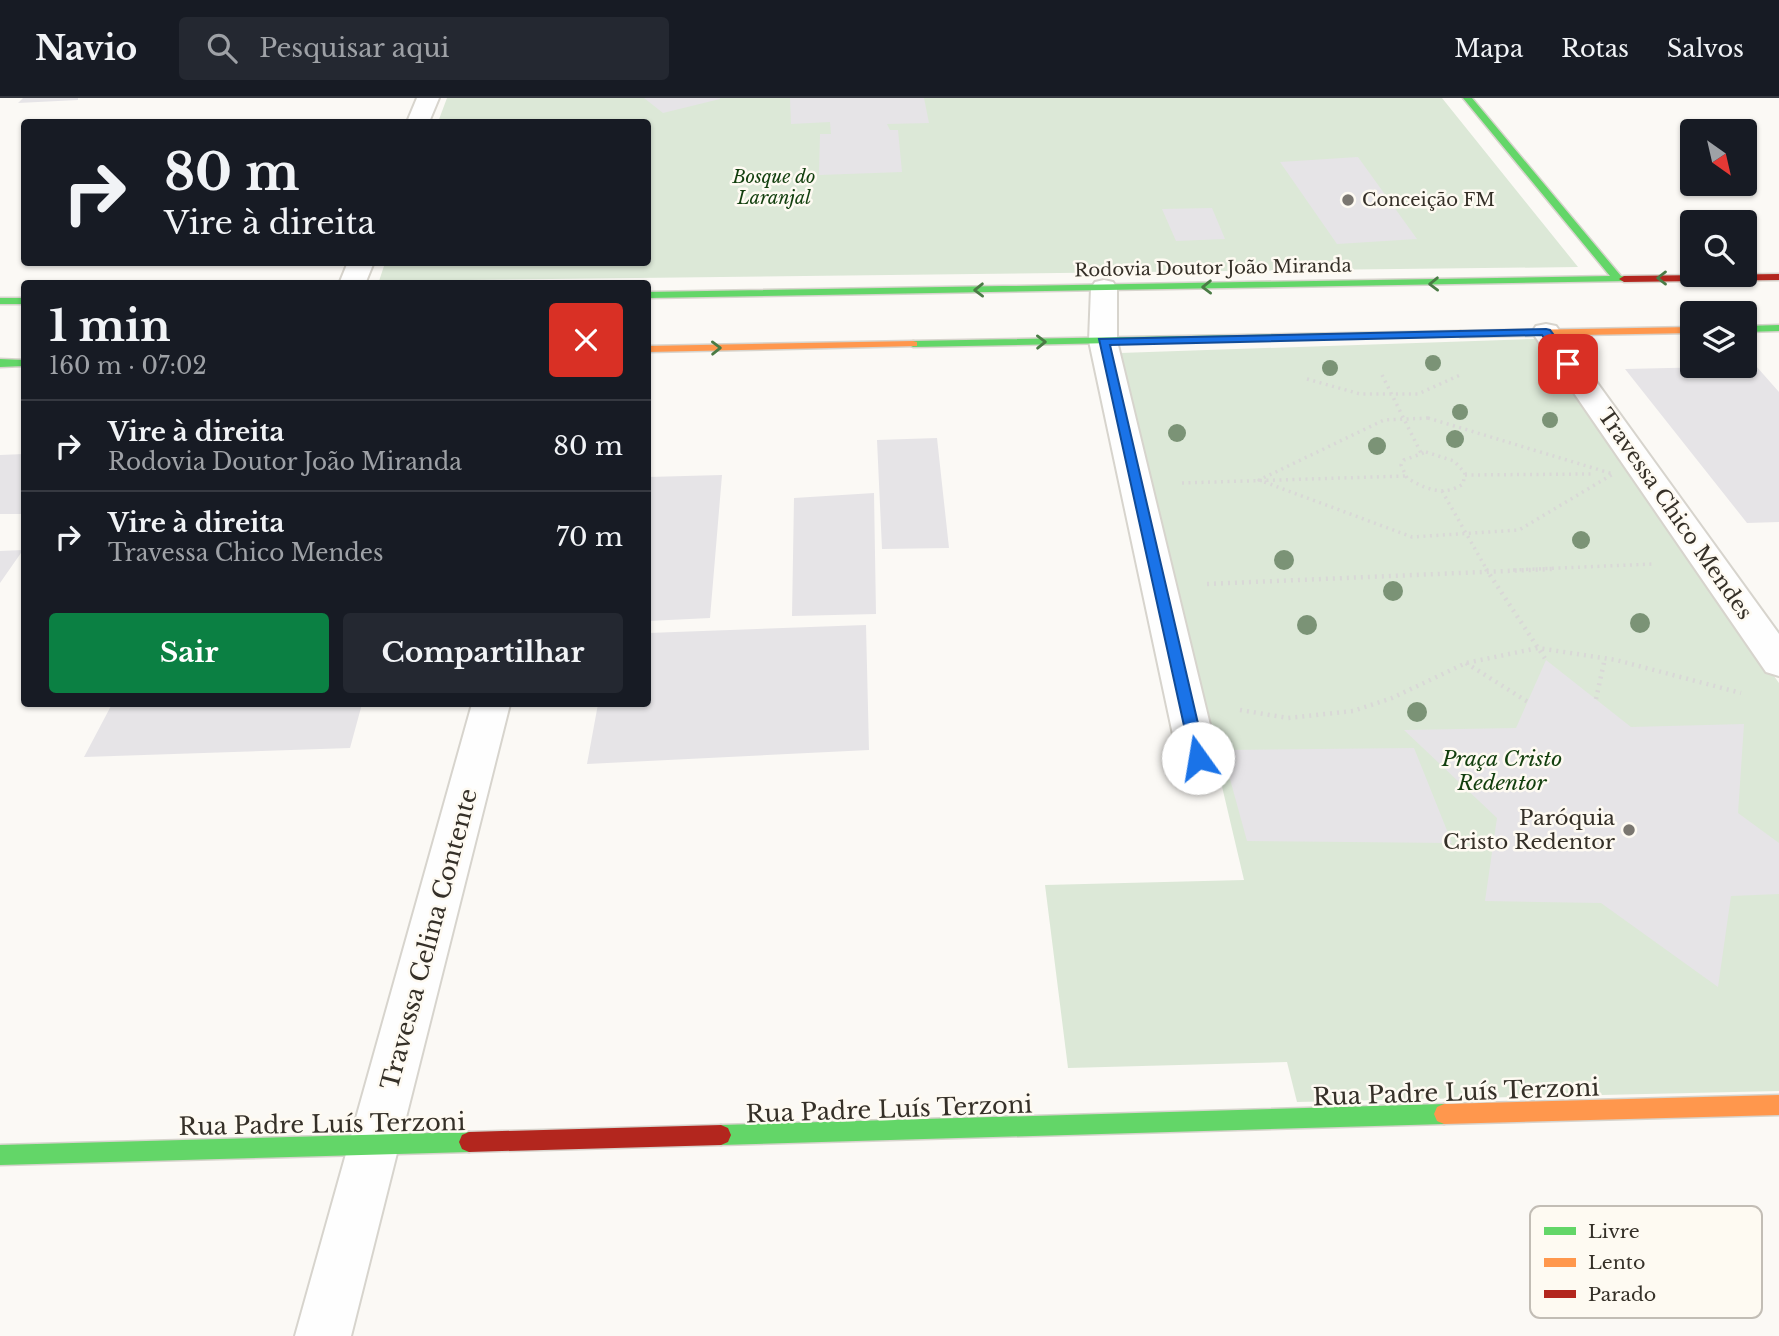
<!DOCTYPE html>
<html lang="pt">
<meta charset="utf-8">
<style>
body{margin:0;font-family:"Libre Baskerville",serif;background:#242831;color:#f1f3f6;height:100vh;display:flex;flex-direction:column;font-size:26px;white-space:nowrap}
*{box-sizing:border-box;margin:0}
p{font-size:23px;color:#9ea1a6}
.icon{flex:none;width:38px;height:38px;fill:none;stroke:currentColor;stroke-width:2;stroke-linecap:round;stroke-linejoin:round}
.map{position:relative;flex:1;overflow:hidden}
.drawer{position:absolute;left:21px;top:182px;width:630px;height:427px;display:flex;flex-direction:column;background:#171b24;border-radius:7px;box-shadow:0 2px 5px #0004}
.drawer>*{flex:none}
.guide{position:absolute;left:21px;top:21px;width:630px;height:147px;border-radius:7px;box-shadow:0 2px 5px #0004;background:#171b24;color:#f1f3f6;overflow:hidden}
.needle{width:46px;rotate:146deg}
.fabs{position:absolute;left:1680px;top:21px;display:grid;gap:14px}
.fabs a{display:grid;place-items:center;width:77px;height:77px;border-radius:7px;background:#171b24;box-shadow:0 2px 5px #0004;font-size:35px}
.pin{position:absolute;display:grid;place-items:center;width:60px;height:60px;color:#fff;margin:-30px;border-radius:14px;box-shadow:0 4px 10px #0006}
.me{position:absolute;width:77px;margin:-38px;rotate:347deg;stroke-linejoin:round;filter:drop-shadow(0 0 5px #0008)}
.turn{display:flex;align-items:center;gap:24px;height:147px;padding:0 28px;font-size:32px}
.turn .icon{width:91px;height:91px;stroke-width:2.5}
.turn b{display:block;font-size:49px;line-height:60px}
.round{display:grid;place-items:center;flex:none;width:74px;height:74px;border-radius:7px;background:#242831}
.summary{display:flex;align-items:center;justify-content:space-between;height:119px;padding:0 28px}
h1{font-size:42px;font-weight:700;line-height:52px}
.action{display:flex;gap:14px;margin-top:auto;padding:14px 28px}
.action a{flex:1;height:80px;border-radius:7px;background:#0b8043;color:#fff;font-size:28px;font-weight:700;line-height:80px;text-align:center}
.action a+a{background:#242831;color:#f1f3f6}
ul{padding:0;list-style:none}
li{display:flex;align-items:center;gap:21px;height:91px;padding:0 28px;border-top:2px solid #363941}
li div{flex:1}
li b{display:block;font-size:26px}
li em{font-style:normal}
header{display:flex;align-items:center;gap:42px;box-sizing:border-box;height:98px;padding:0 35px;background:#171b24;border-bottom:2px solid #363941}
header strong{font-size:33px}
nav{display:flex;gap:38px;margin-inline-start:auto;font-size:24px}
.search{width:490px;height:63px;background:#242831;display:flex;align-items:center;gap:18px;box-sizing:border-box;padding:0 24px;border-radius:7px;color:#9ea1a6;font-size:26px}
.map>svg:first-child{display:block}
.green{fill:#dce8d7}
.building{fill:#e6e4e7}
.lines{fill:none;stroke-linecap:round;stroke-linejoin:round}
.street-casing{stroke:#d7d4cd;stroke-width:4}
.fast-casing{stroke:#d7d4cd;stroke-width:3}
.slow-casing{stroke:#d7d4cd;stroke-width:3}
.jam-casing{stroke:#d7d4cd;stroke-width:3}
.path-far1{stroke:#d9d8d7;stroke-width:3.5;stroke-dasharray:2 4.5;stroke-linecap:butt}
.path{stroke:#d9d8d7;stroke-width:4.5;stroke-dasharray:2 5;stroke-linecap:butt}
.street{fill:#fefefe;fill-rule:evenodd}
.fast{fill:#63d668;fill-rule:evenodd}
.slow{fill:#ff974d;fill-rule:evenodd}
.jam{fill:#b3261e;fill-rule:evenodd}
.tree{fill:#7b9376}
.oneway{stroke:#4a7b45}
.route{fill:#1a73e8;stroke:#114b97;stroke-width:2}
.poi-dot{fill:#7a7670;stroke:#fefaf2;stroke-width:2.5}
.labels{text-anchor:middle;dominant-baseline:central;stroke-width:5;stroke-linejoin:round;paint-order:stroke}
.far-park-label{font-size:18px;font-style:italic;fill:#123f0e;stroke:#fefaf2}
.far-poi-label{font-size:18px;fill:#353028;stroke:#fefaf2;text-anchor:start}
.far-street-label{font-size:18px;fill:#353028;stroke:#fefaf2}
.street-label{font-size:21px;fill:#353028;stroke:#fefaf2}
.park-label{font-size:21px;font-style:italic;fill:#123f0e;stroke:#fefaf2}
.poi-label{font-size:21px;fill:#353028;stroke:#fefaf2;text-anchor:end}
.near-street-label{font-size:24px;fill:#353028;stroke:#fefaf2}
.key{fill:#fefaf2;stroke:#c2bdb5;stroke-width:2}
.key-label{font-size:19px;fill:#353028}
</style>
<header>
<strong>Navio</strong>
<div class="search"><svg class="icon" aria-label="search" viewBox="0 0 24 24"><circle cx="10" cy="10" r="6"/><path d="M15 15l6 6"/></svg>Pesquisar aqui</div>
<nav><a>Mapa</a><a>Rotas</a><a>Salvos</a></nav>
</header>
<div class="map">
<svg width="1779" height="1238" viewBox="0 0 1779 1238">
<rect width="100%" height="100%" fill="#fbf9f5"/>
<path class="green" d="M447,0H1442L1578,169L379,183L385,165L648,164V24H438Z
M1535,241L1779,585V993L1297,1004L1287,964L1068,970L1045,787L1244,782L1120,255Z"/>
<path class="building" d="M23,0H78V2L18,5Z
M644,0H720V1L663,15Z
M790,0H924L929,25L887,26L890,32H898L902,74L819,77L820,36H831L830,24L791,26Z
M1358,59L1417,141L1337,146L1280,64Z
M1212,110L1225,141L1176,143L1162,111Z
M1756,268L1779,294V424L1747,425L1625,271Z
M937,340L949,450L882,451L877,342Z
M24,356V416H0V357Z
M722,377L710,520L648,523V379Z
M874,395L876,516L792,518L794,400Z
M23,452L0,485V453Z
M866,527L869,652L587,666L598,606H648V535Z
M1546,562L1631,629L1744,626L1738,715L1779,745V796L1731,798L1718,889L1601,805L1485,803L1497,720L1404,632L1516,630Z
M112,606H362L350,650L84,659Z
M1414,650L1452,745L1247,743L1222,652Z"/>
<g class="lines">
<defs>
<path id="street" d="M417,0H439L429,24H407Z
M348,164H374L365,186H339Z
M1104,182L1113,184L1117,190V243L1218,660L1212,671L1198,676L1184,671L1178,660L1089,243L1091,190L1095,184Z
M1546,226L1556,228L1779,536V578L1766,574L1532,234L1536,228Z
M472,606H510L351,1238H295Z"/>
<path id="fast" d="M1463,0H1472L1621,178L1628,179V183L648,200V194L1610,178Z
M0,200H24V206H0Z
M1779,227V233L1745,234V228Z
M1460,233L1464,234V238L913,249L907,246L913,243Z
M0,261L24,262V268L0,269Z
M1444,1006L1451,1009L1454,1016L1451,1023L1444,1026L721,1047L714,1044L711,1037L714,1030L721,1027Z
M469,1034L476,1037L479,1044L476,1051L469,1054L0,1067V1047Z"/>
<path id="slow" d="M1692,229V235L1460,239L1454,236L1460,233Z
M913,243L917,244V248L648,254V248Z
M1779,997V1017L1444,1026L1437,1023L1434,1016L1437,1009L1444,1006Z"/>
<path id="jam" d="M1779,176V182L1624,184L1619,181L1624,178Z
M721,1027L728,1030L731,1037L728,1044L721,1047L469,1054L462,1051L459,1044L462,1037L469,1034Z"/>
</defs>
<use href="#street" class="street-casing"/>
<use href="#fast" class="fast-casing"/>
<use href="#slow" class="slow-casing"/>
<use href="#jam" class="jam-casing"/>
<path class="path-far1" d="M1382,277L1421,355
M1307,281L1360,296H1418L1460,277
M1428,320L1613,376L1519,432L1412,439L1259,382L1384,322Z
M1426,354L1454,363L1465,375L1463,386C1444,399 1425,391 1407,380L1401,367L1404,362Z
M1465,377L1591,376
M1182,385L1405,378
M1442,393L1487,472
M1513,472L1653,466"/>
<path class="path" d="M1486,471L1546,562
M1207,486L1552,471
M1466,565L1528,604
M1596,601L1605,560
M1240,612L1288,620L1353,613L1392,600L1466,565L1538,550L1616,562L1741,595"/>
<use href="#street" class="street"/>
<use href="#fast" class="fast"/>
<use href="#slow" class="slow"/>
<use href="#jam" class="jam"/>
</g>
<g class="tree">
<circle cx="1433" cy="265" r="8"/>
<circle cx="1330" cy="270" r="8"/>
<circle cx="1460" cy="314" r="8"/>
<circle cx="1550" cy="322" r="8"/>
<circle cx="1177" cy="335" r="9"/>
<circle cx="1455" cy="341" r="9"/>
<circle cx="1377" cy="348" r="9"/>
<circle cx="1581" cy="442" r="9"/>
<circle cx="1284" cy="462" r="10"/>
<circle cx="1393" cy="493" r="10"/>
<circle cx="1640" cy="525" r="10"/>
<circle cx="1307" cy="527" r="10"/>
<circle cx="1417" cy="614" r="10"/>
</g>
<defs><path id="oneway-chevron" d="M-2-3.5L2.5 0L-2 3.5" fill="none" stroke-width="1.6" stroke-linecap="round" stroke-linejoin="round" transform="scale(1.75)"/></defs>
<g class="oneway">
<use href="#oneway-chevron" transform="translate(1662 180) rotate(180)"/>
<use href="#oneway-chevron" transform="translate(1434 186) rotate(179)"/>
<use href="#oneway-chevron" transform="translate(1207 189) rotate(179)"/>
<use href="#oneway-chevron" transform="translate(979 192) rotate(179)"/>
<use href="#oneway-chevron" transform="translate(1041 244) rotate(-1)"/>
<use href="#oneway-chevron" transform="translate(716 250) rotate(-1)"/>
</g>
<path class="route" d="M1546,231L1550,232L1573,263V268H1564L1542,237L1110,247L1206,660L1204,664H1192L1099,241Z"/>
<g class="poi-dot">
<circle cx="1348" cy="102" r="7"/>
<circle cx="1629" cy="732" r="7"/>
</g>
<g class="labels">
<g class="far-park-label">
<text x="774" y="79">Bosque do<tspan x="774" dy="21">Laranjal</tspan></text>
</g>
<g class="far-poi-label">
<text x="1362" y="102">Conceição FM</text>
</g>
<g class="far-street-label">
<text transform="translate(1213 170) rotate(-1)">Rodovia Doutor João Miranda</text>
</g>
<g class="street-label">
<text transform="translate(1675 416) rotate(55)">Travessa Chico Mendes</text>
</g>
<g class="park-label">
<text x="1502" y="661">Praça Cristo<tspan x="1502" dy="24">Redentor</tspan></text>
</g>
<g class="poi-label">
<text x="1615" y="720">Paróquia<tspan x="1615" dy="24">Cristo Redentor</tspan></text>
</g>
<g class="near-street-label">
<text transform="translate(429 841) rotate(-75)">Travessa Celina Contente</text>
<text transform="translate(1456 994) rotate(-2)">Rua Padre Luís Terzoni</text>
<text transform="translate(889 1011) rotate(-2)">Rua Padre Luís Terzoni</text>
<text transform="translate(322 1026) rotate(-1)">Rua Padre Luís Terzoni</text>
</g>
</g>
<rect x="1530" y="1108" width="232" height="112" rx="10" class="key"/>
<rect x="1544" y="1129" width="32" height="8" fill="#63d668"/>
<rect x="1544" y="1160" width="32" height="9" fill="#ff974d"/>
<rect x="1544" y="1192" width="32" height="8" fill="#b3261e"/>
<g class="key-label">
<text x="1588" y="1140">Livre</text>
<text x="1588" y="1171">Lento</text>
<text x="1588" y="1203">Parado</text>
</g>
</svg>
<div class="fabs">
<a><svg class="needle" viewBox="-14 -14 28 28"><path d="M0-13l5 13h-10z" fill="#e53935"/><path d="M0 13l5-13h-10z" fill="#9ea1a6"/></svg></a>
<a><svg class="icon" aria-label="search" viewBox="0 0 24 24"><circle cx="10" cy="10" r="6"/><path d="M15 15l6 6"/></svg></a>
<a><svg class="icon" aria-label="layers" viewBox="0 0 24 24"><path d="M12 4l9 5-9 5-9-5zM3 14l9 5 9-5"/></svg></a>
</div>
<div class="pin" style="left:1568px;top:266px;background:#d93025"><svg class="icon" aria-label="arrive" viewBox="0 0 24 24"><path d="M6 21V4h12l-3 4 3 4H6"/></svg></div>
<svg class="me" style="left:1198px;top:660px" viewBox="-20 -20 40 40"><circle r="19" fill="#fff"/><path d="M0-13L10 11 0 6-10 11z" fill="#1a73e8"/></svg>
<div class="guide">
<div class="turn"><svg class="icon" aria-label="right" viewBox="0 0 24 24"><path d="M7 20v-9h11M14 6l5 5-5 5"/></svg><div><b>80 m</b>Vire à direita</div></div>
</div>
<section class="drawer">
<div class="summary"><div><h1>1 min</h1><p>160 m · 07:02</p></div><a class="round" style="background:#d93025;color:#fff"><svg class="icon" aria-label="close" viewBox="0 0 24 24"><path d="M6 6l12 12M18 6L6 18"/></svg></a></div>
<ul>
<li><svg class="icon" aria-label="right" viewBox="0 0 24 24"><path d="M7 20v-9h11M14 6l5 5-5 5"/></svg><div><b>Vire à direita</b><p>Rodovia Doutor João Miranda</p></div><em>80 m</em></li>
<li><svg class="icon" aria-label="right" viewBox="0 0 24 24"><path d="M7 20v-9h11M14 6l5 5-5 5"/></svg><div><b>Vire à direita</b><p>Travessa Chico Mendes</p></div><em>70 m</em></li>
</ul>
<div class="action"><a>Sair</a><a>Compartilhar</a></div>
</section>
</div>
